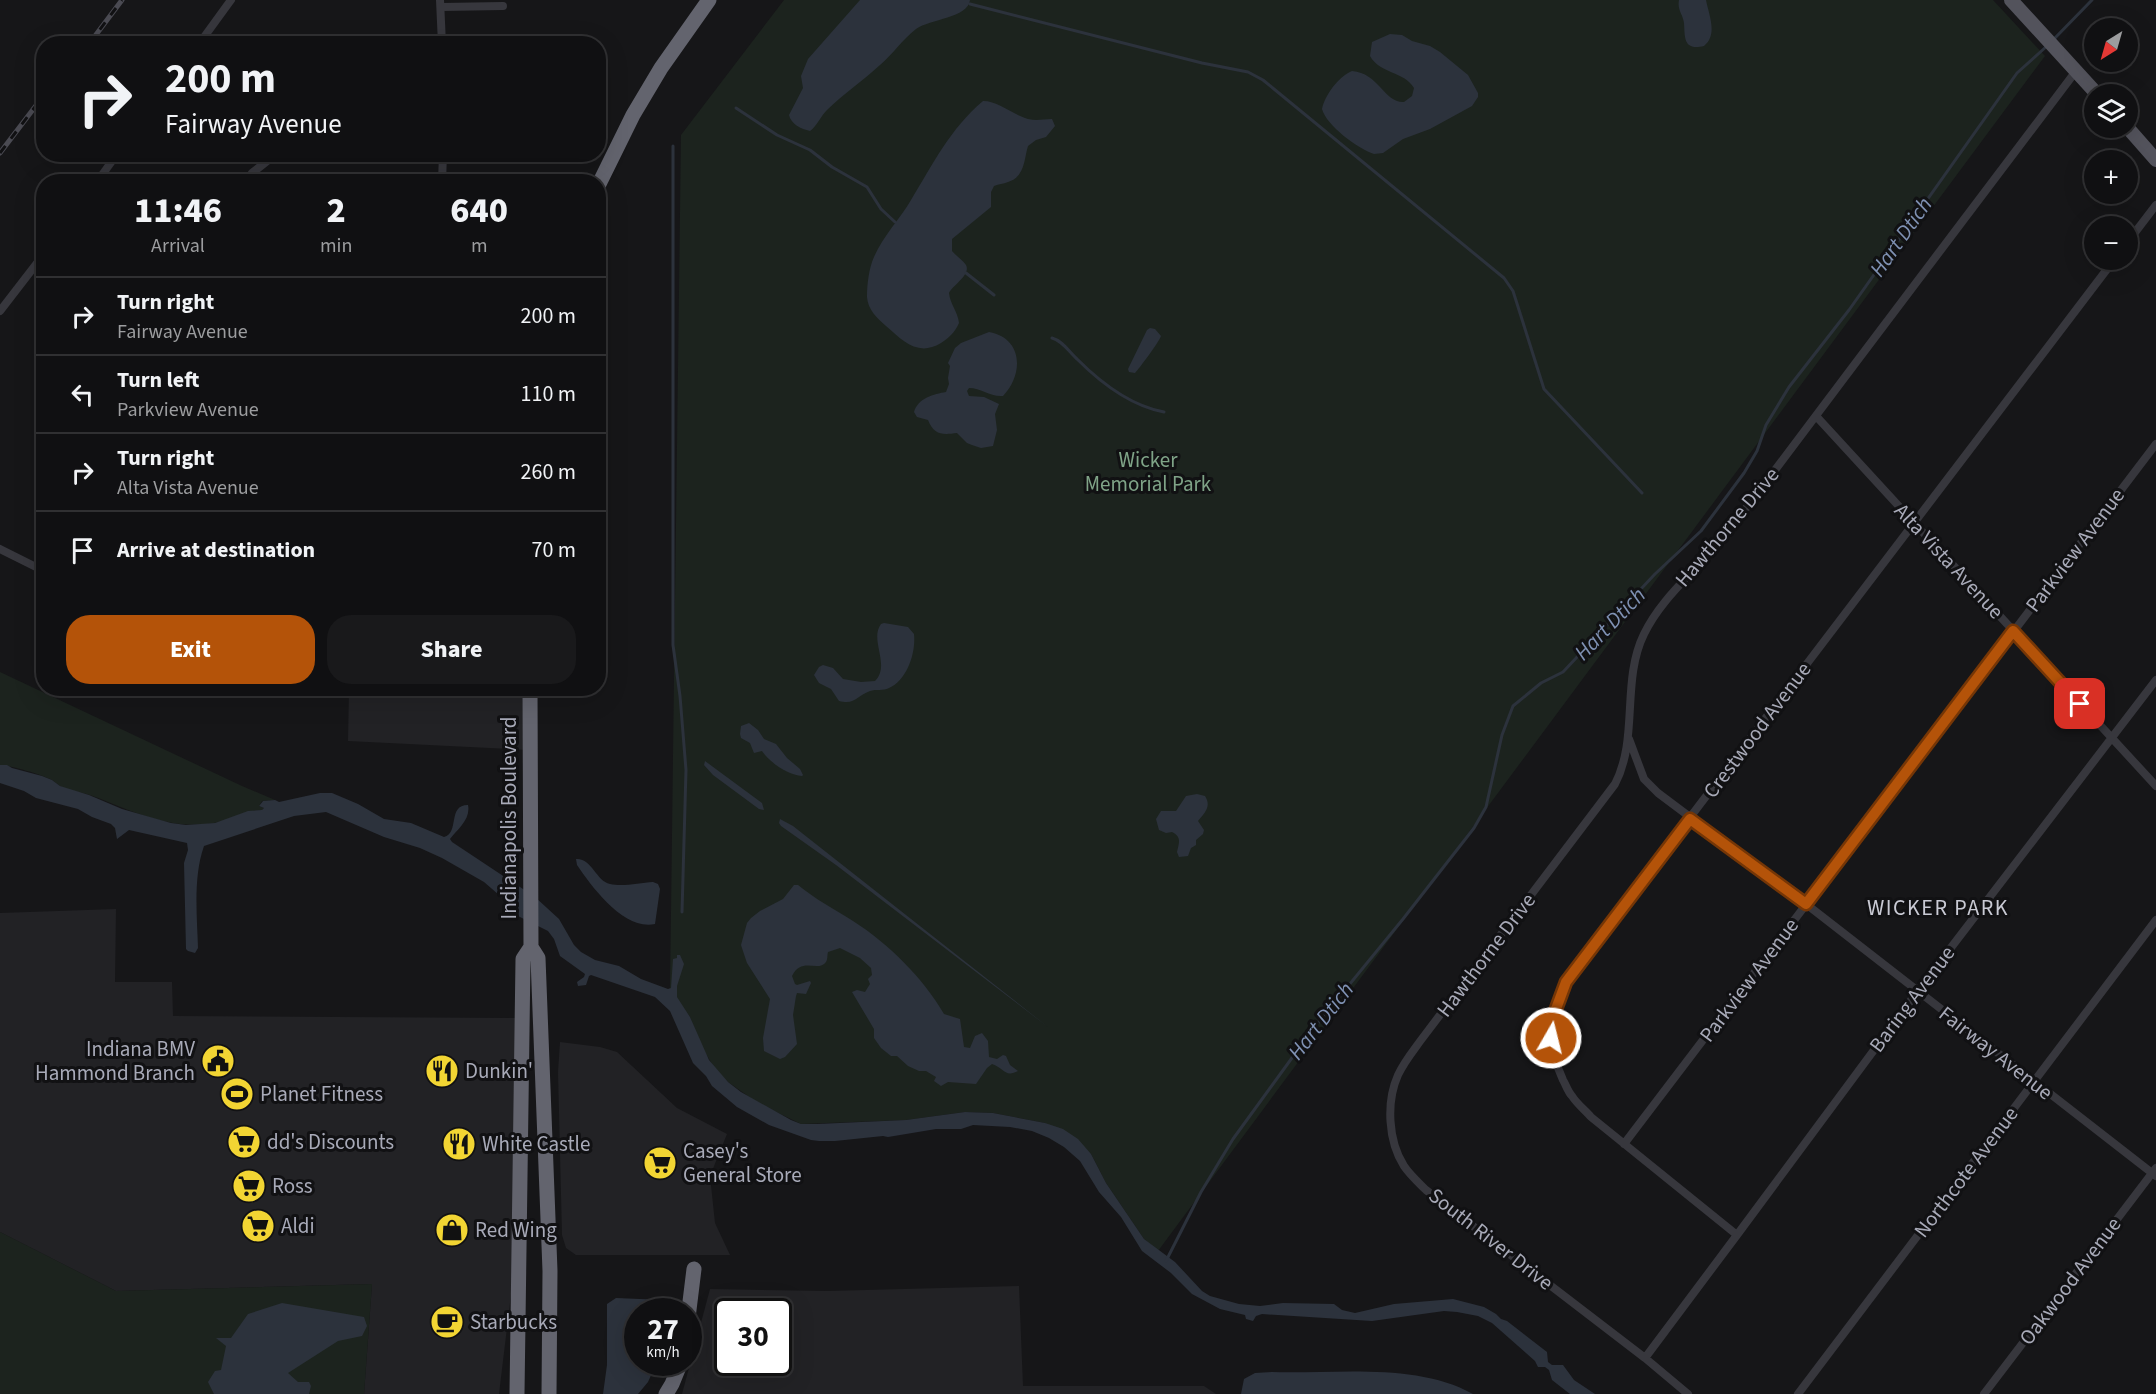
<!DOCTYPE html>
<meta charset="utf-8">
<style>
body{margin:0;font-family:"Source Sans 3",sans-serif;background:#19191b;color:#f1f3f6;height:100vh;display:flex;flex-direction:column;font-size:22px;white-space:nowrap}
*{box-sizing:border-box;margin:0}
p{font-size:20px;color:#9c9d9f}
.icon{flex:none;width:33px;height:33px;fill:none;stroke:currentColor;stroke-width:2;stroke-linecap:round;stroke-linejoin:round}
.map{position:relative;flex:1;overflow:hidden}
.sheet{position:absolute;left:36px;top:174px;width:570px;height:522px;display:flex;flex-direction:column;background:#101012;border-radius:24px;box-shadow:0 6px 24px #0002,0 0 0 2px #303032}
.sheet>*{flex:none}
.hud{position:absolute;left:36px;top:36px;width:570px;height:126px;border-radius:24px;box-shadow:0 6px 24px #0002,0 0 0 2px #303032;background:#101012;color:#f1f3f6;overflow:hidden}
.needle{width:39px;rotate:217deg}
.buttons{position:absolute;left:2084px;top:18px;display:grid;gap:12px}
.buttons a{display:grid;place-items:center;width:54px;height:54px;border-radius:50%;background:#101012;box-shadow:0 6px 24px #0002,0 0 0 2px #303032;font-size:30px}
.speed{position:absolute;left:624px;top:1298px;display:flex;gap:12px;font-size:30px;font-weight:700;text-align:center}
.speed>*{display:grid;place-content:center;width:78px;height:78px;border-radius:50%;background:#101012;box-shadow:0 6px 24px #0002,0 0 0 2px #303032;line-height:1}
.speed small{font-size:15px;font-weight:400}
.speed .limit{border:3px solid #111;border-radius:9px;background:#fff;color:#111}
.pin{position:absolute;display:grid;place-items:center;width:51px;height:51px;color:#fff;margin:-26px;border-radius:12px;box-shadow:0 3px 9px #0006}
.me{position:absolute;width:66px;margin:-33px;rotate:8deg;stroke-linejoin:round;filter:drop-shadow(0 0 4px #0008)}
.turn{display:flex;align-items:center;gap:21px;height:126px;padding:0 30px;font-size:27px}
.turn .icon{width:78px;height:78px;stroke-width:2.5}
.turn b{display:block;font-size:42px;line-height:51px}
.eta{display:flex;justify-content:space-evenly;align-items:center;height:102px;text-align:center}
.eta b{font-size:36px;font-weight:800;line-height:42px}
.action{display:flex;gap:12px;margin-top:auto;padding:12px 30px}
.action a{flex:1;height:69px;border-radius:24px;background:#b45309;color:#fff;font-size:24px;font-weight:800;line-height:69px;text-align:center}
.action a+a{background:#19191b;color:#f1f3f6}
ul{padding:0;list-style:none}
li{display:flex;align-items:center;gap:18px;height:78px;padding:0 30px;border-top:2px solid #303032}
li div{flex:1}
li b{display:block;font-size:22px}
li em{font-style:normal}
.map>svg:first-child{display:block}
.built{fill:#222225;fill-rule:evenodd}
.green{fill:#1c231e}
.water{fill:#2c323c}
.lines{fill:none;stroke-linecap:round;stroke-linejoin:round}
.stream{stroke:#2c323c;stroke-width:3}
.street{stroke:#37373d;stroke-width:8}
.primary{stroke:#53535c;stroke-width:14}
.highway{stroke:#63646e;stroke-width:15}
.rail-casing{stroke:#4a4a52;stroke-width:5}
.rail{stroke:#111113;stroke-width:3;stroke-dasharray:9;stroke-linecap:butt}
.route-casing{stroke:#753606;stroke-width:15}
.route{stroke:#b45309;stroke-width:10}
.labels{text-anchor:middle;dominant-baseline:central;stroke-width:6;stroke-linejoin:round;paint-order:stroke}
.park-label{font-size:21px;fill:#7fa387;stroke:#111113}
.street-label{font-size:21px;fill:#a8aab8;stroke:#111113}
.poi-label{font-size:21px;fill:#a8aab8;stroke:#111113;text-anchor:start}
.water-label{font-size:22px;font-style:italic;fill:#7f91b3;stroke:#111113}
.neighbourhood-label{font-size:22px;letter-spacing:1.5px;fill:#c9cad4;stroke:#111113}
</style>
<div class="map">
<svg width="2156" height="1394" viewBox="0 0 2156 1394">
<rect width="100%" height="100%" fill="#161618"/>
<path class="built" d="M349,689H527L528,750L348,741Z
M116,909L115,982H172L173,1016L517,1018L513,1278L499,1394H364L372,1284L116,1291L0,1232V913Z
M560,1042L600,1047L617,1052L677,1108L727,1134L710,1176L715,1223L730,1255H576L566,1248L562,1235L558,1072Z
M1019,1286L1023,1386H1204L1216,1394H682L710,1289L828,1291ZM728,1311H778V1362H728Z"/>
<path class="green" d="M784,0H1993L2045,56L1158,1251L1144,1239L1106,1183L1091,1154L1045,1123L993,1113L965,1112L906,1120L801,1124L758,1103L728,1082L717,1072L701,1046L690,1017L670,989L681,135Z
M0,672L242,786L275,800L262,801L259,806L264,808L262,810C242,811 231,820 214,823C201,825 185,825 173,823C143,818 118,805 90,795C81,792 68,791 60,786C57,784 55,782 52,780C43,775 10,765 0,765Z
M0,1232L116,1291L372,1284L364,1394H0Z"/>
<path class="water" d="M860,0H970C968,18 930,19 916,29C902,40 893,54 880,65C863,81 843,94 827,110C820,117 817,126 810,131C801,129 791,124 789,115L803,88L801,76L808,59Z
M1679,0H1706C1709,15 1718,35 1704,46C1683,51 1685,37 1684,23C1683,14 1677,10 1679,0Z
M1390,34L1402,35L1412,41L1430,46L1440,52L1468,75L1478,93V97L1472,106L1430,129L1403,139L1383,153L1374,154C1358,149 1326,125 1322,109C1325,95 1338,77 1352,71C1379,73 1384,103 1404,102L1412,96L1414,88C1404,71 1380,74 1370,56L1372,42Z
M983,101C999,101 1013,115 1028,119C1037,121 1044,119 1052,119L1055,126L1046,137L1036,140L1028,146C1024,159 1025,177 1008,182C1003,184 999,184 994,186L991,192V207L952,239V251C956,256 963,260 966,265C971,275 953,285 949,293C950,304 958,312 959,323C955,332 949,338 941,343C918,357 903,341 886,326C877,318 868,310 867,297C867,284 869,268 874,257C883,236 900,219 911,200C933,164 950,129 983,101Z
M1150,328L1155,329L1161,336C1159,342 1139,369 1135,373L1129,372L1128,369L1147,330Z
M989,332C1023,338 1024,374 1003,396C990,397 981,388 969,388L967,391L969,396L984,397L999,404L995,414L997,430L993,446L981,448L972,445L967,443L957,433C942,435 934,435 928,420L917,417L914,412C918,398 934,394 946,392L949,384L948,378L950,366L948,363L955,348L961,343Z
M884,623L908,627L914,634C916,653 907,680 889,688C883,691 876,689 870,691C856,696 856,705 839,701L831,689L819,683L814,675L819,667L823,665L833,668L843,679L861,682L875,681C891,665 869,640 881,624Z
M749,723L758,730L764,739L776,744L787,758L800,769L803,775L802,776C788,775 769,762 762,751L754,753L750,743L741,738L740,734L741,726Z
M705,761L762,803L764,810L759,809L713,775L704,765Z
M0,765H7L12,768L42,776L52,780L60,786L89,795L122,809L171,823L186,825L215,823L248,811L262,810L264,808L259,806L263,801L275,800L279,802L320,793H332L358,804L384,819L411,823L444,837C460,833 447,805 468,805C471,819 458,829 450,839L452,842L535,897L559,919L574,945L581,952L595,960L619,966L641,979L668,989L671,988L673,959L677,958V955H680L684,964L677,986V997L690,1017L709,1060L728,1082L741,1092L791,1120L801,1124H817L906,1120L965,1112L993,1113L1045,1123L1063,1129L1078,1139L1091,1154L1106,1183L1144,1239L1175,1262L1202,1291L1210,1296L1239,1304L1260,1306L1283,1303L1334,1304L1342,1310L1355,1313L1394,1304L1453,1299L1484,1307L1496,1314L1501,1319L1507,1321L1547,1352L1548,1362L1552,1365H1563L1574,1380L1595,1394H1570L1552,1380L1549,1370L1545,1367H1538L1535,1361L1492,1323L1478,1316L1457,1312L1444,1311L1372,1321L1262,1314L1256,1316L1253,1321L1246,1319L1245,1315L1220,1309L1192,1294L1171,1273L1142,1251L1121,1217L1099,1192L1080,1161L1064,1147L1049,1138L1032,1131L1010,1127L973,1125L961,1129H936L888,1137L883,1136L835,1141H819L811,1140L769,1125L737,1107L712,1086L706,1076L693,1063L670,1011L655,997L591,975L589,976L586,985L578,986L577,982L584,977L585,974L560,956L554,939L548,931L512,913L505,904L506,901L484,882L442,858L420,848L384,837L326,812L294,816L204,846C193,877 197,915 198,948L195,953L188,951L186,949L184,863L188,850L187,843L129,830L117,839L115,828L111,824L92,817L78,809L36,798L24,791L0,783Z
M1197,794L1205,796C1212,807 1204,813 1198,821L1204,830L1203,834L1196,840V845L1191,848L1188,856L1179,857L1177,852C1179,843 1182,837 1172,832L1166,833L1159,830L1156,819L1161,811H1176L1186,796Z
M780,819L793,826L1048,1027L836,865L781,826L779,823Z
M576,859C592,858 596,881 610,884C622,887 640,883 653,882L658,884L660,889L655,924C624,931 592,887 577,865Z
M794,885H798C815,899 834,909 853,921C889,944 923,978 944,1014L960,1019L964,1047L970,1048L975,1036L982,1033L988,1041L989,1057L997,1059L1003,1055L1006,1056L1010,1065L1018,1071C1005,1078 1004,1068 992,1064L987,1068L976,1084L948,1082L941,1086L934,1081L936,1077L926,1071H919L908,1066L897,1056H891L881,1048L874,1038V1029L852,992L857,990L865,992L870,984L868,979L872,975L871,968L860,958L840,948L828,952C827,955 828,959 826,962C818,973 802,956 792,976L795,984L797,985L810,981L811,983L806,994L797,993L796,996L793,1015L797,1044L785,1057L780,1059L764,1051L763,1038L770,999L747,963L741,945L747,923L751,918L760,911L783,899Z
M616,1298L664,1300L665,1311H638V1362H657L648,1382L638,1394H603L607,1365V1304Z
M282,1303L364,1317L367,1326L362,1336L338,1341L288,1373L298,1382H309L311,1386L309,1394H214L208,1382L215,1371L221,1370L226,1346L216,1338H231L248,1314Z
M1272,1372C1334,1374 1417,1362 1473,1394H1241L1244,1379L1255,1373Z"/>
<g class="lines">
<path class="stream" d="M970,4L1202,63L1248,72L1263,80L1504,278L1513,291L1544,389L1642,493
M2054,39L2092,0
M736,108L777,135L810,150L832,167L867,187L881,209L895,222
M673,146V645L680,696L686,770L682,912
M966,273L994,295
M1052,338C1063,341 1069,352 1077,359C1100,382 1131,406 1164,412
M1166,1261L1201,1192L1233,1139L1313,1029L1403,919L1474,828L1486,807L1502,735L1513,706L1541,683L1563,672L1655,574L1701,531L1744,473L1757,451L1766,425L1789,387L1849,310L2017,73L2047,46"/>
<path class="street" d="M440,0L442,44
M442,7L503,6
M199,44L231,0
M97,182L117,154
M246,182L252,173L276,154
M442,182L443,154
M2127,243L2156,205
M0,311L44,254
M1816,416L2156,786
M0,549L44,571
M1629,739L1644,779L1658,793L1806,904L2156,1176
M1624,1144L2156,444
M1737,1235L1917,992L2156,680
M1645,1358L1737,1235L1591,1117C1585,1110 1577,1104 1572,1096C1568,1092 1566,1085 1563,1080C1543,1037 1552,1004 1577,966L2114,260
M1688,1394L1645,1358L1426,1190C1419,1183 1410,1175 1404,1166C1388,1141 1386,1102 1398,1075C1404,1062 1413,1051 1421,1040L1615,784C1639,738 1621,681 1644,634C1658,605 1681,584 1703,560C1723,537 1742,514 1760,490C1865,350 1971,210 2076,71
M1798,1394L2156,920
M1984,1394L2156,1168"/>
<path class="primary" d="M2011,0L2097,94
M2127,127L2156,160"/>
<path class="highway" d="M598,186L633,115L661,68L709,0
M531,947L538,958L550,1271L549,1394
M688,1318L694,1269
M517,1394C518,1249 522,1104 523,959L531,947L530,688
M666,1394L672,1384L681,1362"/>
<defs>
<path id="rail" d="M89,44L122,0
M0,153L44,95"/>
</defs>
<use href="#rail" class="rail-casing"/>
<use href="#rail" class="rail"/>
</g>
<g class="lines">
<defs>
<path id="route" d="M1551,1038L1553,1017L1566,982L1690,819L1806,904L2013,631L2080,704"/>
</defs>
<use href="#route" class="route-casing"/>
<use href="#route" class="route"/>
</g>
<defs>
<symbol id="civic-disc" viewBox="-11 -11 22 22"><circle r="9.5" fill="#f2d533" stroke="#111113"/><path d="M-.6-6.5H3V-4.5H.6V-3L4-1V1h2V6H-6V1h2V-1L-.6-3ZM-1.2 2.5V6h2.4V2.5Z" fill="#111"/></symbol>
<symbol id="restaurant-disc" viewBox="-11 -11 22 22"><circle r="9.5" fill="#f2d533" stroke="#111113"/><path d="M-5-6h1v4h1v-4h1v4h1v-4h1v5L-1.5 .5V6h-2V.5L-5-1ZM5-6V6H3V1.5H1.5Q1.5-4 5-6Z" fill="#111"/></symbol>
<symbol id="stadium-disc" viewBox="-11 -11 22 22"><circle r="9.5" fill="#f2d533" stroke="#111113"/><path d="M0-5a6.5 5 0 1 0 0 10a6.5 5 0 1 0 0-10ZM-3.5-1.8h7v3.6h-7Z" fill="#111"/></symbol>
<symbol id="supermarket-disc" viewBox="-11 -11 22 22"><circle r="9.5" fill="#f2d533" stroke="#111113"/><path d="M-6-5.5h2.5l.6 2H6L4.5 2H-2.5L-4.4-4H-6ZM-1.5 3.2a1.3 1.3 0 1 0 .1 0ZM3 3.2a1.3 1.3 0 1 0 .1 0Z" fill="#111"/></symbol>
<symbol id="shop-disc" viewBox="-11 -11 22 22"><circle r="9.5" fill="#f2d533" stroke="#111113"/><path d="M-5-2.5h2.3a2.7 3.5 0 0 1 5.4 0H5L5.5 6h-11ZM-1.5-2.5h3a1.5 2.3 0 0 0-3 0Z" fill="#111"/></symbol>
<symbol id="cafe-disc" viewBox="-11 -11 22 22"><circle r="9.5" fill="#f2d533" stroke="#111113"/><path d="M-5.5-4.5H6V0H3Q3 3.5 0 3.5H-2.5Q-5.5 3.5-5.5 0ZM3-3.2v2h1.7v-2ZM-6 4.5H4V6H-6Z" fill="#111"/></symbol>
</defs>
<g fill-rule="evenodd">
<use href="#civic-disc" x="199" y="1042" width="38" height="38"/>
<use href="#restaurant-disc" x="423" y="1052" width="38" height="38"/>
<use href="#stadium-disc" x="218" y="1075" width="38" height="38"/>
<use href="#supermarket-disc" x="225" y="1123" width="38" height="38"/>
<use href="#restaurant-disc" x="440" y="1125" width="38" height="38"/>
<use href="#supermarket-disc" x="641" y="1144" width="38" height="38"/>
<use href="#supermarket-disc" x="230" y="1167" width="38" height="38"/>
<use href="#supermarket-disc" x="239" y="1207" width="38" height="38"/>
<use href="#shop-disc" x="433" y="1211" width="38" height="38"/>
<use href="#cafe-disc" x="428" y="1303" width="38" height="38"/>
</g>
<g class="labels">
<g class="park-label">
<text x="1148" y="460">Wicker<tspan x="1148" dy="24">Memorial Park</tspan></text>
</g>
<g class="street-label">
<text transform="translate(1727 527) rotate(-50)">Hawthorne Drive</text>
<text transform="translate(2075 550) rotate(-53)">Parkview Avenue</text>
<text transform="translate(1949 561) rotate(47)">Alta Vista Avenue</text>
<text transform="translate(1757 730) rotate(-53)">Crestwood Avenue</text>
<text transform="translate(509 818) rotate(-90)">Indianapolis Boulevard</text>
<text transform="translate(1486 955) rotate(-53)">Hawthorne Drive</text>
<text transform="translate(1749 980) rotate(-53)">Parkview Avenue</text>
<text transform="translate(1912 999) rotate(-53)">Baring Avenue</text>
<text transform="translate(1996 1053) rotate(38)">Fairway Avenue</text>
<text transform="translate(1966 1172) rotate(-53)">Northcote Avenue</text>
<text transform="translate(1491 1239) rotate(38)">South River Drive</text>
<text transform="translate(2070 1281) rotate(-53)">Oakwood Avenue</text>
</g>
<g class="poi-label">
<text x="195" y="1049" text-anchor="end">Indiana BMV<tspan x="195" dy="24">Hammond Branch</tspan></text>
<text x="465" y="1071">Dunkin'</text>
<text x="260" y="1094">Planet Fitness</text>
<text x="267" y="1142">dd's Discounts</text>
<text x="482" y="1144">White Castle</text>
<text x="683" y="1151">Casey's<tspan x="683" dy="24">General Store</tspan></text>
<text x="272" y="1186">Ross</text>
<text x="281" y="1226">Aldi</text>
<text x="475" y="1230">Red Wing</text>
<text x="470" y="1322">Starbucks</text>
</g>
<g class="water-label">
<text transform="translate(1901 237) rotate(-55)">Hart Dtich</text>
<text transform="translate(1610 624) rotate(-46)">Hart Dtich</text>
<text transform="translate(1321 1021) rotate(-52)">Hart Dtich</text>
</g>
<g class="neighbourhood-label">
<text x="1938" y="908">WICKER PARK</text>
</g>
</g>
</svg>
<div class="buttons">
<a><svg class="needle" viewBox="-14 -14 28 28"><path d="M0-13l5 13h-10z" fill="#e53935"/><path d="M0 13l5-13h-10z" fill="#9c9d9f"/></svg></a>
<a><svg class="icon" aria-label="layers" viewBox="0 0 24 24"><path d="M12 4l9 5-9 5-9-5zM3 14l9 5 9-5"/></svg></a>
<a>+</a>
<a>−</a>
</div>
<div class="speed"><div>27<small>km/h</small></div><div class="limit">30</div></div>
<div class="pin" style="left:2080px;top:704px;background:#d93025"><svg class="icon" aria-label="arrive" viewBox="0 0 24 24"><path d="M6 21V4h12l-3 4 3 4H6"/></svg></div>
<svg class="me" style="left:1551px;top:1038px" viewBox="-20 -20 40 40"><circle r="17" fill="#b45309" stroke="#fff" stroke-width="3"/><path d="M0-11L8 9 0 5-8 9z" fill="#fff"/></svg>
<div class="hud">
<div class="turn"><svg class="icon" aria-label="right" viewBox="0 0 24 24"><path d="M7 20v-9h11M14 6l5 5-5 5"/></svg><div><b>200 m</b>Fairway Avenue</div></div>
</div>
<section class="sheet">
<div class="eta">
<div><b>11:46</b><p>Arrival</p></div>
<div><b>2</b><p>min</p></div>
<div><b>640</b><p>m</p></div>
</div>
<ul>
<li><svg class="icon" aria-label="right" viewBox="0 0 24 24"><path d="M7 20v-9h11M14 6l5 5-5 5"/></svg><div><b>Turn right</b><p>Fairway Avenue</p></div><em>200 m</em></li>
<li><svg class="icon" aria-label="left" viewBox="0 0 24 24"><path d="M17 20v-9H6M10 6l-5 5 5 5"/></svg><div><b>Turn left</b><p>Parkview Avenue</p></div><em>110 m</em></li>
<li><svg class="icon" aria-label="right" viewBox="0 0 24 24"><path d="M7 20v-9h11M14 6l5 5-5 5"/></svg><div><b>Turn right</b><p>Alta Vista Avenue</p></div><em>260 m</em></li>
<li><svg class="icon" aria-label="arrive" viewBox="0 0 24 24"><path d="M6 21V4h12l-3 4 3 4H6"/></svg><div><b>Arrive at destination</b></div><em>70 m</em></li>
</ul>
<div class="action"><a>Exit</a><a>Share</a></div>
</section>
</div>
